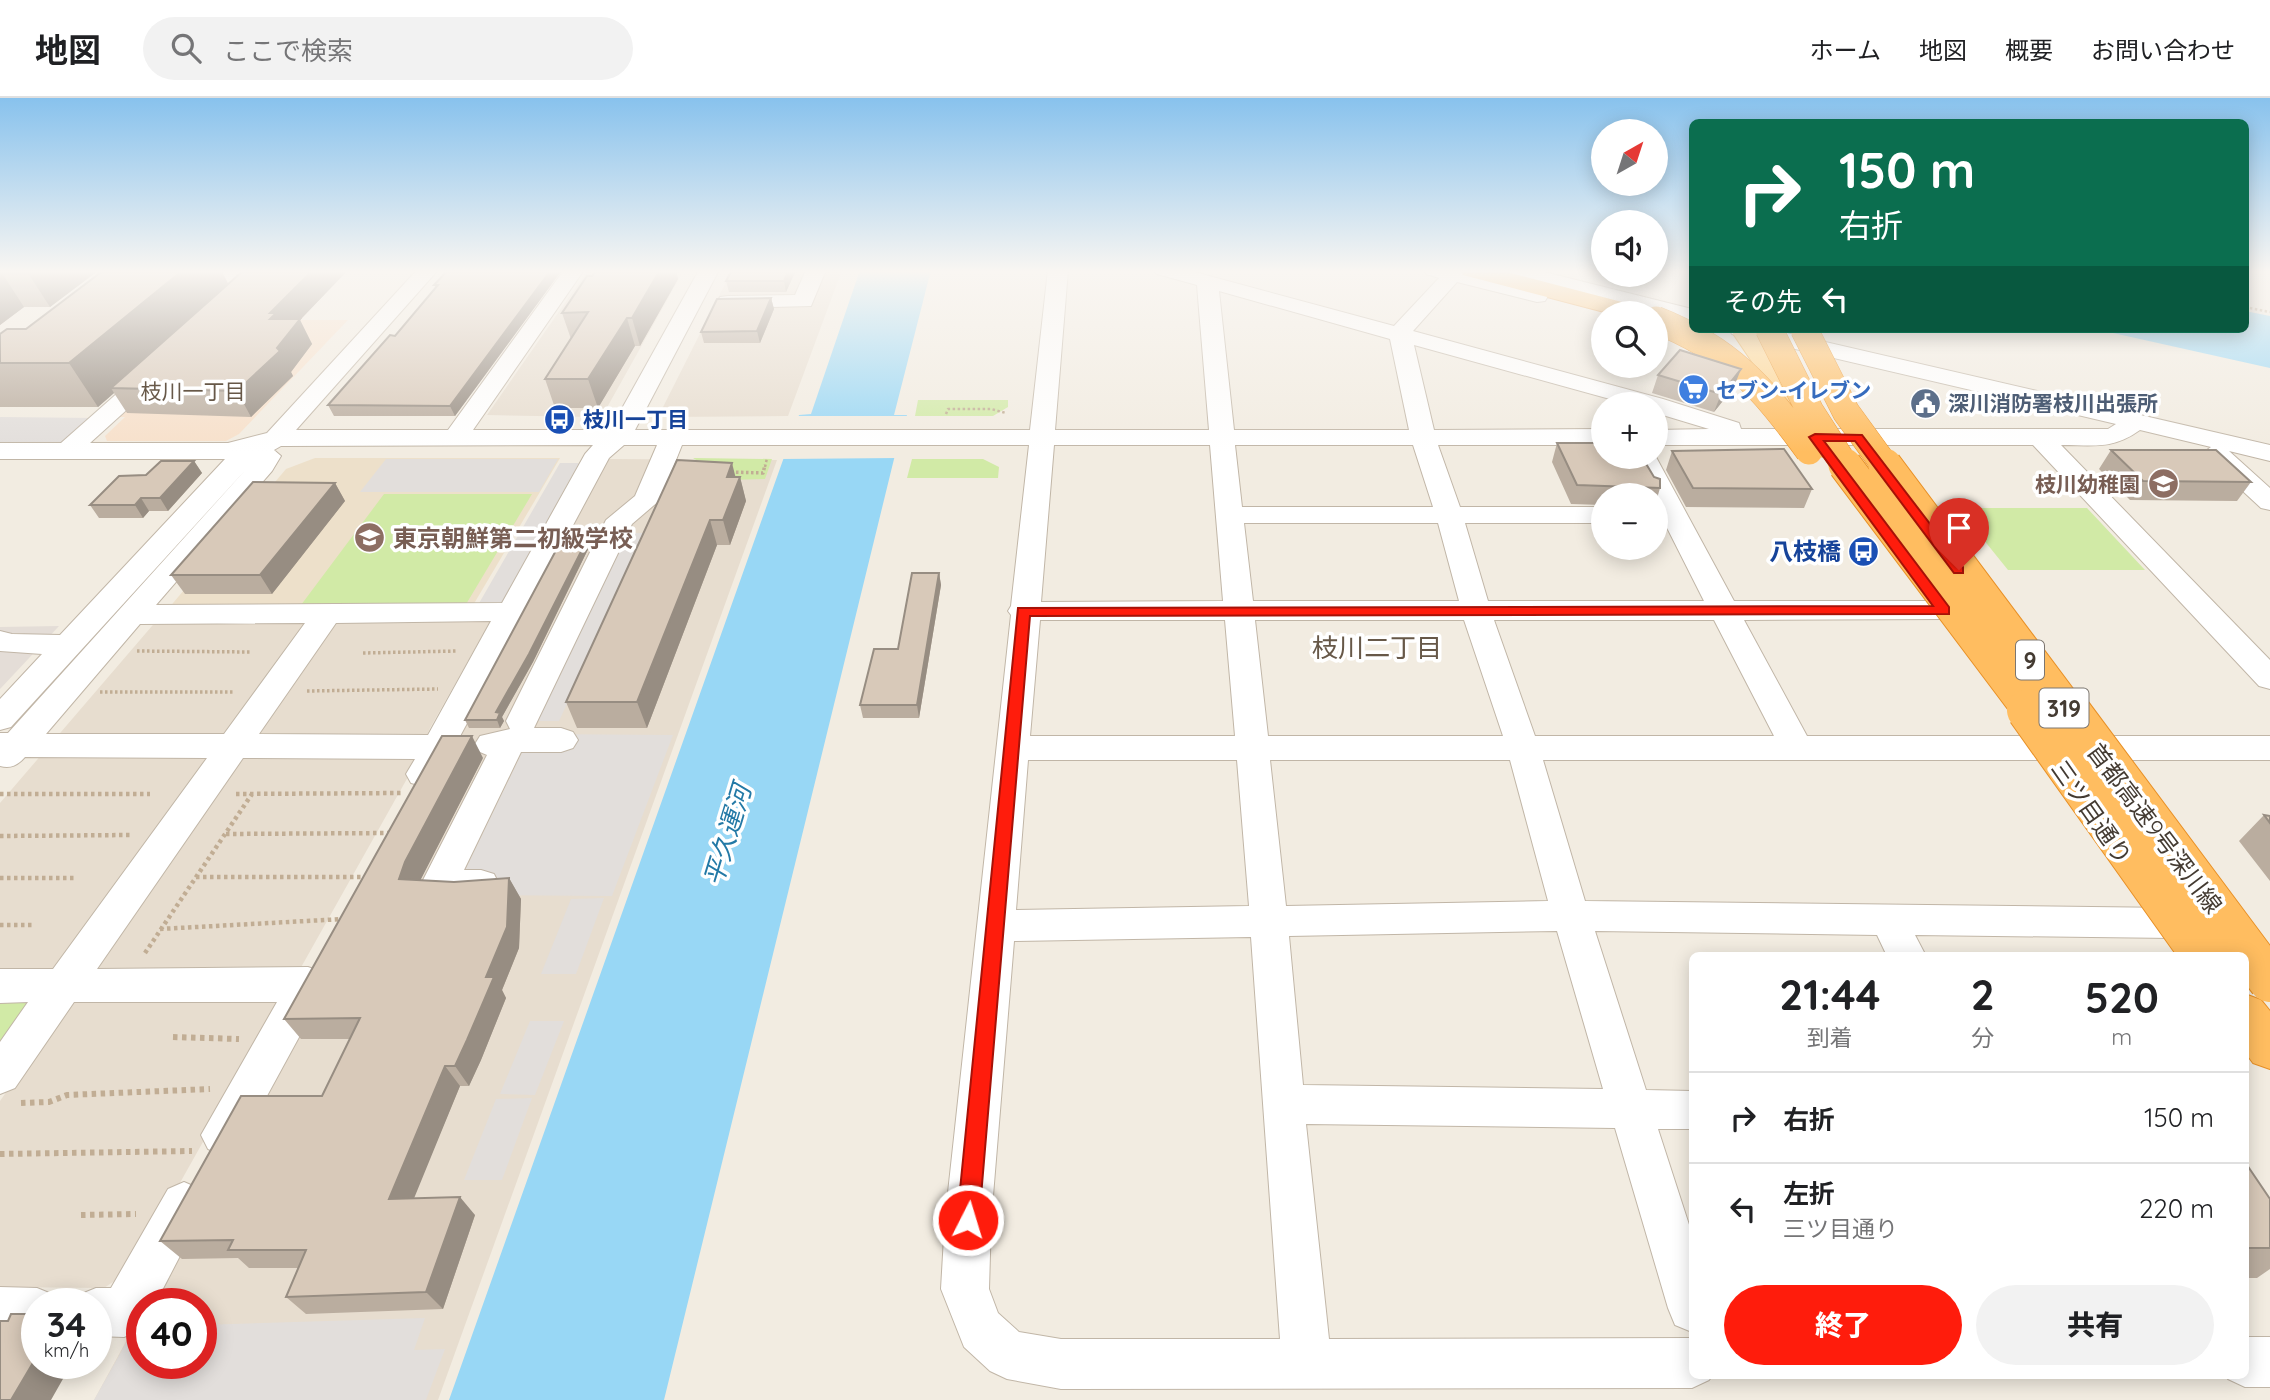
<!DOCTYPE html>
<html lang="ja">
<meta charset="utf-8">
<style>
body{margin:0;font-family:Quicksand,"Noto Sans JP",sans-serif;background:#f2f2f2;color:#202124;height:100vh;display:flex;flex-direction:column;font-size:26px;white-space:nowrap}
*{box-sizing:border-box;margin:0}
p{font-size:23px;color:#757577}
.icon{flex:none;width:38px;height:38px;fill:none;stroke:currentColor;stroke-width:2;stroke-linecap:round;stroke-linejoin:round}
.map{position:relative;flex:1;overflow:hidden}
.sheet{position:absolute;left:1689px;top:854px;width:560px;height:427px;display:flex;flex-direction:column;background:#fff;border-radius:10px;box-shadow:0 4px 18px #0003}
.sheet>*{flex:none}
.banner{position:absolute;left:1689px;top:21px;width:560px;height:214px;border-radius:10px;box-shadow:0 4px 18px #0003;background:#0b6e4f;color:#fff;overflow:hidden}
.needle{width:46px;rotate:39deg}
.fabs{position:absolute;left:1591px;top:21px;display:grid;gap:14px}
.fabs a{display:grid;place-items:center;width:77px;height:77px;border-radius:50%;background:#fff;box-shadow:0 4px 18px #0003;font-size:35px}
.speed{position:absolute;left:21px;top:1190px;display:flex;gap:14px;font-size:35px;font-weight:700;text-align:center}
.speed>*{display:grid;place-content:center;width:91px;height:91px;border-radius:50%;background:#fff;box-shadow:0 4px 18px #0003;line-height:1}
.speed small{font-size:18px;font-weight:400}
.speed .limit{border:10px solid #d22;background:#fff;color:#111}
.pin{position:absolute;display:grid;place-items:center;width:60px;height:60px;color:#fff;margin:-72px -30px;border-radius:50% 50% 50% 0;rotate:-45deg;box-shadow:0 0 7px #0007}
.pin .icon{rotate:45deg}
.me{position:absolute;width:77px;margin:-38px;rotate:5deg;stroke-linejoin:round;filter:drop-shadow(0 0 5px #0008)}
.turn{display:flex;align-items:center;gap:24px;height:147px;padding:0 35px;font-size:32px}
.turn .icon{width:91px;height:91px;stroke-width:2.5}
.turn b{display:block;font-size:49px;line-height:60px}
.then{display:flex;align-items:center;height:66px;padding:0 35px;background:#0003;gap:14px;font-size:26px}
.eta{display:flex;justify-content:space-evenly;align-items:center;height:119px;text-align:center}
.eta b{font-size:42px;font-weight:800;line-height:49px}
.cta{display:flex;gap:14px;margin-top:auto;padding:14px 35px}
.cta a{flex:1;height:80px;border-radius:42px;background:#ff1c0c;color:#fff;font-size:28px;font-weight:800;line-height:80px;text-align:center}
.cta a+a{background:#f2f2f2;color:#202124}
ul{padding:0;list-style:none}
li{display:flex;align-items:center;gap:21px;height:91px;padding:0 35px;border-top:2px solid #e0e0e0}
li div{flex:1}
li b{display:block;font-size:26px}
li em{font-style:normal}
header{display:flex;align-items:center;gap:42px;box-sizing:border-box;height:98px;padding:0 35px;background:#fff;border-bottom:2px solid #e0e0e0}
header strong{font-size:33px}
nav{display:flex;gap:38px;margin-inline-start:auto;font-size:24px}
.search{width:490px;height:63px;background:#f2f2f2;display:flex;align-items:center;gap:18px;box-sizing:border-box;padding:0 24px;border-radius:38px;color:#757577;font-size:26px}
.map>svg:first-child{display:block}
.residential{fill:#e7ddcf}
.commercial{fill:#f7e0ca}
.industrial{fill:#e4ddd7}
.education{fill:#ede0ca}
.green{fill:#d1eaa6}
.parking{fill:#e2dedb}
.water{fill:#98d7f5}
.pier{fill:#f2ece1}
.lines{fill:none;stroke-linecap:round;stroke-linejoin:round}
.minor-casing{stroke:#c1b6a7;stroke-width:2}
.major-casing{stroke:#ecb256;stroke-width:2}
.highway-casing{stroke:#e89026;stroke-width:2}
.path-far3{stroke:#c1ad94;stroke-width:2.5;stroke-dasharray:2.5 2.5;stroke-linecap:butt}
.path-far2{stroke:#c1ad94;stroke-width:3.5;stroke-dasharray:2.5 2.5;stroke-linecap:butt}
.path-far1{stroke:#c1ad94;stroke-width:4.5;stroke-dasharray:3.5 3.5;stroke-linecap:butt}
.path{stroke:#c1ad94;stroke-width:6;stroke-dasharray:4.5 4.5;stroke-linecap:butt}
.minor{fill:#fff;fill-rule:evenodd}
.major{fill:#ffd58e;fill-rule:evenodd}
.highway{fill:#ffbd60;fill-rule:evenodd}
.highway-bridge-far2-casing{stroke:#e89026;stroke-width:28;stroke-linecap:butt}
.highway-bridge-far1-casing{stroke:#e89026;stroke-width:35;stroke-linecap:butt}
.highway-bridge-casing{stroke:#e89026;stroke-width:44;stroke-linecap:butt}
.highway-bridge-far2{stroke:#ffbd60;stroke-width:27}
.highway-bridge-far1{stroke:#ffbd60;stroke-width:33}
.highway-bridge{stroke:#ffbd60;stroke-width:42}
.wall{fill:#baad9f}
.shaded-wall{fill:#978d82}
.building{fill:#d8c9b9;stroke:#978d82;stroke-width:2}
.route{fill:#ff1c0c;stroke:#a61208;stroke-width:2}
.labels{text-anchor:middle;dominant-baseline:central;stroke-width:7;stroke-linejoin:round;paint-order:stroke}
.far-shop-label{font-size:21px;font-weight:bold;fill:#366cbe;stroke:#fff;text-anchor:start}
.far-neighbourhood-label{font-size:21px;fill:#675848;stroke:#fff}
.far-service-label{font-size:21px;font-weight:bold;fill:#4e5e75;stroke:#fff;text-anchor:start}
.far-transit-label{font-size:21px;font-weight:bold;fill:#164399;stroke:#fff;text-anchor:start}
.far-education-label{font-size:21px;font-weight:bold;fill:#785e54;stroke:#fff;text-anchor:end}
.shield{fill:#fff;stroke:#7c7670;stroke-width:2}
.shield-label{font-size:23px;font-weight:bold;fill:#443b32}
.education-label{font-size:24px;font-weight:bold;fill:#785e54;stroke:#fff;text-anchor:start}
.transit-label{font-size:24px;font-weight:bold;fill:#164399;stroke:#fff;text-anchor:end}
.street-label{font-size:24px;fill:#443b32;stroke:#fff}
.neighbourhood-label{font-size:26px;fill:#675848;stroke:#fff}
.water-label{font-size:26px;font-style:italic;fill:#2379a6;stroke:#fff}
</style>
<header>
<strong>地図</strong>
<div class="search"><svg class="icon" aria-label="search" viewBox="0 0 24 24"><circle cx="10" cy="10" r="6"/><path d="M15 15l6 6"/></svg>ここで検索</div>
<nav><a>ホーム</a><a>地図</a><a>概要</a><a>お問い合わせ</a></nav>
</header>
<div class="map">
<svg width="2270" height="1302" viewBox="0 0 2270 1302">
<rect width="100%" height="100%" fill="#f2ece1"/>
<path class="residential" d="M588,172H684L605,313L593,319L487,317Z
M732,172H842L788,318L668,319L661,313Z
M609,361L777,362L438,1302H94L142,1214V1265H201V1206H146Z
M494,517L430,630L413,670L131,1172L104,1190L0,1189V1003L338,519Z
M158,521H314L0,955V705Z"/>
<path class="commercial" d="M224,222H348L239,336L226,343H107L105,338L125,319H116Z"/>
<path class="industrial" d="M59,528L0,591V529Z"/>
<path class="education" d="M315,360H560L472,509L168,511L286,371Z"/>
<path class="green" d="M918,302H1008V309L993,318H915Z
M693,360L772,361L765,381L728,382Z
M912,361H983L999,369L998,380H907Z
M384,396H532L465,508L301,507Z
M1958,410H2087L2145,472H2008Z
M45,893L0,950V894Z"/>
<path class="parking" d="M0,319L95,320L62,348L0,347Z
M386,361H558L539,394H360Z
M560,365H579L501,507H478Z
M626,435H647L559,623H535Z
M531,636L673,637L612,798L453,797Z
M604,800L576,876H541L571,801Z
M530,923H564L535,997L500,996Z
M532,1000L502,1082H464L496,1001Z
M425,1220L414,1252L445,1251L426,1302H94L135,1229H142V1265H201V1227Z"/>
<path class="water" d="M860,172H931L894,317H907L894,361L664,1302H449L799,317L811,316Z
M2245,213L2270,218V270L2095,231H2245Z"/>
<path class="pier" d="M795,318H910L898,360L780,361Z"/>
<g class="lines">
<defs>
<path id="minor" d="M417,172H438L296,332H448L564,172H584L473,332H610L699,172H719L635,332H1030L1048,172H1068L1055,332H1209L1197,187L1157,176L1154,172H1187L1394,228L1439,180L1426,176L1423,172H1457L1545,193L1548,198L1545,203L1537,204L1457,184L1413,233L1663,301L1739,325L1741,331H2108L2116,326L1740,238L1732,236L1729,231H1769L2270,347V363L2229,353L2270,390V412L2261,410L2207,360L2203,355L2211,349L2140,332C2112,352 2094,347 2061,347L2270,562V591L2259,588L2033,347H1656V332L1709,331L1656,315V306H1628L1414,247L1434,332L1603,331V347H1438L1460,409H1603V425H1465L1488,503H1704L1656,408V397H1650L1630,359H1656L1734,503H1944L1954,505L1959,512L1954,519L1944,521L1744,522L1807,638H2270V662H1543L1585,803L2172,810L2185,814L2191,825L2185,836L2172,840L1915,837L1926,858H1887L1877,837L1595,833L1646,992L1692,993V1031H1658L1692,1136V1234L1675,1227L1668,1210L1615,1030L1306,1026L1329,1241L1692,1240V1278H1712L1709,1282L1692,1290L1061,1291L1007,1281L990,1273L964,1249L941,1191L945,1122L1011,517L1008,513L1011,508L1029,347H682L660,402L632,426L534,630H561L573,634L578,642L573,650L561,654H521L464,772H481L494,776L499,786L494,796C473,803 447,803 426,796L421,786L487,657L480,654L475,646L480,638L510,631L506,623L606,422L635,398L657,347H624L609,360L435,685L423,688L411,685L406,676L415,661L243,660L97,871L308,869L322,874L328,886L238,1051L223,1057L208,1051L201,1037L277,904H74L15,990L0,996V944L28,904L0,905V871H53L207,660L25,659C18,667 11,671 0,668V635H8L249,368L11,629L0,632V601L42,556L0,553V533L12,536L60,537L225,361H0V345H61L147,269H163L167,274L163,279L90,345H228L267,335ZM1219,193L1390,241L1409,332H1234ZM593,347L585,356L502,505L156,507L272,373L281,358L274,352L281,348ZM1054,347H1210L1223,503L1041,504ZM1235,347H1413L1433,409H1242ZM1244,425H1438L1459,503H1253ZM1040,522H1225L1235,638H1030ZM1255,522H1464L1503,638H1268ZM1494,522H1714L1774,638H1535ZM491,523L428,637L259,636L336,525ZM305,525L224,636H46L140,526ZM1028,662H1237L1249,808L1016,812ZM1270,662H1510L1548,803L1286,808ZM1557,833L1603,991L1303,987L1289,838ZM1251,839L1280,1241H1061L1019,1234L998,1215L989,1191L991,1122L1014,843Z
M806,172H826L811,208L728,210L720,209L717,204L720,199L728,198L795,197Z
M1502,172H1536L1692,211V224L1505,176Z
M184,1084L200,1091L207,1106L155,1206H142L141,1232L124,1239L96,1238V1206H75L79,1197L96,1190H111L168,1091Z
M0,1189L37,1190L54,1197L58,1206H37V1238L0,1237Z
M2245,1239H2270V1289H2245L2228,1281L2226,1278H2245Z"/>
<path id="major" d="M1730,231H1756L1839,350L1834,356L1824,359L1814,356Z"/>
<path id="highway" d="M1459,172H1499L1645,210L1649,215H1608L1463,177Z
M2245,896L2261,902L2270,913V971L2253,965L2245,954Z"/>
</defs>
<use href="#minor" class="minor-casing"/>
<use href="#major" class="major-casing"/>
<use href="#highway" class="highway-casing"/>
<path class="path-far3" d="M2245,209L2270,214
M946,316L948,311H991L1006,315
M765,369L767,360"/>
<path class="path-far2" d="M731,374L763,375L765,367
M137,553L251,554
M363,555L457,553
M307,593L438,591
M100,594H235"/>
<path class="path-far1" d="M0,696H150
M236,696L402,695
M226,736L391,735
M0,738L131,737
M196,779H366
M0,780H77
M0,827H35
M160,831L343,821
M145,855L252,696"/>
<path class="path" d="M173,939L239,941
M21,1005L49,1004L67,997L210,991
M0,1056L192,1053
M81,1117L136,1116"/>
<use href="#minor" class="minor"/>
<use href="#major" class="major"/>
<use href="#highway" class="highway"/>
<defs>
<path id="highway-bridge-far2" d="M1656,222C1730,251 1763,290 1809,353
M1769,231L1810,313L1846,369
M1804,231L1846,314L1886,369"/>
<path id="highway-bridge-far1" d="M1845,367L2030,613
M1885,367L2069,613"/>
<path id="highway-bridge" d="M2028,612L2203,858
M2068,612L2270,883"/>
</defs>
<use href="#highway-bridge-far2" class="highway-bridge-far2-casing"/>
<use href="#highway-bridge-far1" class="highway-bridge-far1-casing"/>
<use href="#highway-bridge" class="highway-bridge-casing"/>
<use href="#highway-bridge-far2" class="highway-bridge-far2"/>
<use href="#highway-bridge-far1" class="highway-bridge-far1"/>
<use href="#highway-bridge" class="highway-bridge"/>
</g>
<path class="wall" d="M0,172H99L50,209H24L0,227Z
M104,172H221L228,186L244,172H348L300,222L312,246L291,274L293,278L251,319L127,315L114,295L98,309H0V236L26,231Z
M448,172H562L455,318H334L328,307L395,238L436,190L434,187Z
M596,172H676L678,181L640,248H635L598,310H555L545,281L571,241L562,215Z
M796,172L786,194H729L726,183Z
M771,200L774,211L760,245H704L701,234Z
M1658,277L1734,289L1714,314L1652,295Z
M1557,345L1660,390L1656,404V397H1603V407L1571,406L1552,364Z
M2111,352L2251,384L2237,403L2130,402L2099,371Z
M1672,353L1812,391L1804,410L1686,409L1666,372Z
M194,363L202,375L168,413H149L143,420H99L90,407L146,377Z
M736,379H740L746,403L730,447H717L647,630H577L566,604Z
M335,385L345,403L272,496H185L171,477Z
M592,432L594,439L533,564L502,619L504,623L500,630H469L465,622Z
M939,475L941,487L919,620H863L860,607L898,551Z
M483,660L420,782L454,784L509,780L521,801L519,850L502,892L506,900L481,962L469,988H460L413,1100L475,1117L443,1211L306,1216L286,1199L298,1170H249L238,1160L182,1161L160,1143L322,998L350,941H301L284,921Z
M2264,717L2270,718V783L2239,743Z
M2245,1064L2270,1101V1171L2257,1180H2245Z"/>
<path class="shaded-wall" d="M0,172L24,209L0,227Z
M26,172H99L50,209Z
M183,172H221L231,191L111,290L114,295L98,309L69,265Z
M313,172H348L300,222L312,246L291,274L293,278L251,319L237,293L277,250L270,221V215Z
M551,172H562L455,318L450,308Z
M659,172H676L678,181L640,248L632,220Z
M789,172H796L786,194L784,183Z
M771,200L774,211L760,245L757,233Z
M627,220L635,248L598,310L588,281Z
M1741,271L1734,289L1714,314L1721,296Z
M194,363L202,375L168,413L160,400Z
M732,365L737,385L740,379L746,403L730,447L723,422L727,379Z
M335,385L345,403L272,496L260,477Z
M141,400L149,413L143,420L135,407Z
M710,422L717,447L647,630L637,604Z
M592,432L594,439L533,564L502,619L504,623L500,630L497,622L496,614Z
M939,475L941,487L919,620L917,607Z
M472,638L483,660L419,785L399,781L405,764Z
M509,780L521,801L519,850L502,892L506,900L481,962L469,988L455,968Z
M445,968L460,988L406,1120L389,1101Z
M460,1099L475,1117L443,1211L426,1194Z
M37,1258V1265H72L51,1302H11Z"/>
<path class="building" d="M104,172H183L69,265H0V236L7,231H26Z
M244,172H313L270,215H276L270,221H300L277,250L280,253L237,293L111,290Z
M448,172H551L450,308L328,307L390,237L395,238L438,187H434Z
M596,172H660L632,220H627L588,281H545L588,214L562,215L587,178H592Z
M732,172H789L784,183H726Z
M771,200L757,233L701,234L717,201Z
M1680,252L1741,271L1721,296L1658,277Z
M1557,345H1603V359H1642L1654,379L1660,381V390L1577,387Z
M1784,351L1812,391L1693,390L1672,353Z
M2111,352H2216L2251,384L2143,383Z
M677,362L732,365L727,379H740L723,422H710L637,604H566Z
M161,363H194L160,400H141L135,407H90L119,378L146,377Z
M253,384L335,385L260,477H171Z
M568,430L592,432L529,556L496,614L500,615L497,622H465Z
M912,475H939L917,607H860L874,551H898Z
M442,638H472L405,764L399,781L454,784L509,780L507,829L486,879H494L467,942L455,968H445L389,1101L460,1099L426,1194L286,1199L306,1152H228L233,1142L160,1143L241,998H322L360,920L284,921Z
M2264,717L2270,718V725Z
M2245,1064L2270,1101V1150H2245Z
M11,1216H37V1258L11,1302H0V1223H8Z"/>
<linearGradient id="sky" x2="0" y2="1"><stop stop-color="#88c2ed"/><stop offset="0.49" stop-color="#f9f6f2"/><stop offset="1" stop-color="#f9f6f2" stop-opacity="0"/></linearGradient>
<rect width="2270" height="354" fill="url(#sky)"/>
<path class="route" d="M1815,336L1862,337L1963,469V475H1954L1855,343H1824L1949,509V516L1030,518L979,1122L975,1129L968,1132L960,1129L957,1122L1018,510L1933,508L1809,339Z"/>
<defs>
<symbol id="supermarket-disc" viewBox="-11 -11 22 22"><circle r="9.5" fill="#3f7fe0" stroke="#fff"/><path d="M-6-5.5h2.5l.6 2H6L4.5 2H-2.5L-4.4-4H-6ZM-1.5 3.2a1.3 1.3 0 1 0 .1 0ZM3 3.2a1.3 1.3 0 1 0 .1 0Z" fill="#fff"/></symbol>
<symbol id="civic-disc" viewBox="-11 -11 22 22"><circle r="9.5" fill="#5c6f8a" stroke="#fff"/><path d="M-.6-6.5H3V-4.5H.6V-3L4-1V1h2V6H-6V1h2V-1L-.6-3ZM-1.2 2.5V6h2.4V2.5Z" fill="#fff"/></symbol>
<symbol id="bus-disc" viewBox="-11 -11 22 22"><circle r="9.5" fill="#1a4fb4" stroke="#fff"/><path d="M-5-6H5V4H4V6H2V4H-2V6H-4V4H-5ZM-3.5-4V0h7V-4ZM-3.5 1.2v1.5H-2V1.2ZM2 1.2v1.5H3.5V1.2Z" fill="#fff"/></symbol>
<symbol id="school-disc" viewBox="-11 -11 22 22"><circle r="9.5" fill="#8d6e63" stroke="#fff"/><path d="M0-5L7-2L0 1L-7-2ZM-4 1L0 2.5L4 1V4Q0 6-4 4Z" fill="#fff"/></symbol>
</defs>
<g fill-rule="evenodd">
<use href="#supermarket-disc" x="1676" y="274" width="35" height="35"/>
<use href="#civic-disc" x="1908" y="288" width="35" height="35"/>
<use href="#bus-disc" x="542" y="304" width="35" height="35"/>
<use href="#school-disc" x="2146" y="368" width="35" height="35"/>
<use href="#school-disc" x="352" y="422" width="35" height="35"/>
<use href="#bus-disc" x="1846" y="436" width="35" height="35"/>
</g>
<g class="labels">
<g class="far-shop-label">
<text x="1716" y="292">セブン-イレブン</text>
</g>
<g class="far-neighbourhood-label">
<text x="193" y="293">枝川一丁目</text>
</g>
<g class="far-service-label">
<text x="1948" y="305">深川消防署枝川出張所</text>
</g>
<g class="far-transit-label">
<text x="583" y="321">枝川一丁目</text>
</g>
<g class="far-education-label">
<text x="2140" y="386">枝川幼稚園</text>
</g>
<g class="shield">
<rect x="2016" y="542.5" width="28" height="39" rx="5"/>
<rect x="2039.5" y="590.5" width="49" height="39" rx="5"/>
</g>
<g class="shield-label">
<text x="2030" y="562">9</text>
<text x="2064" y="610">319</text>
</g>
<g class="education-label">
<text x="393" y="440">東京朝鮮第二初級学校</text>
</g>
<g class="transit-label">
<text x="1841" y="453">八枝橋</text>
</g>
<g class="street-label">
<text transform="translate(2092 714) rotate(55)">三ツ目通り</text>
<text transform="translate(2155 730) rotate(53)">首都高速9号深川線</text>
</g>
<g class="neighbourhood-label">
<text x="1377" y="549">枝川二丁目</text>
</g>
<g class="water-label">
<text transform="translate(727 737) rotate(-73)">平久運河</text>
</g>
</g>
</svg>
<div class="fabs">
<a><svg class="needle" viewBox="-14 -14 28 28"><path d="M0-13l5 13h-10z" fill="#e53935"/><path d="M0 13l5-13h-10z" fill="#757577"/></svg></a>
<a><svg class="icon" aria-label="sound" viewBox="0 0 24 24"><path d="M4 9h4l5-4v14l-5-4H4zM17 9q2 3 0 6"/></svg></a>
<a><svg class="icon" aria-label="search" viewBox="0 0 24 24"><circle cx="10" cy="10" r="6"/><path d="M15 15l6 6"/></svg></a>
<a>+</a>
<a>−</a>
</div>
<div class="speed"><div>34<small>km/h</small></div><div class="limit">40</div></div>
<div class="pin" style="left:1959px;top:472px;background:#d93025"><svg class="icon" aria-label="arrive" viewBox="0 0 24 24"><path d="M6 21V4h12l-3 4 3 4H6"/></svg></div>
<svg class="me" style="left:968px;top:1122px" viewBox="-20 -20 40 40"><circle r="17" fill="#ff1c0c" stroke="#fff" stroke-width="3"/><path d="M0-11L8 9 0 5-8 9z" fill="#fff"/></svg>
<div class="banner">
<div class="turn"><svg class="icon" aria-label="right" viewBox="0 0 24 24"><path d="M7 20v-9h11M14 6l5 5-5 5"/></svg><div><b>150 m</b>右折</div></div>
<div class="then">その先<svg class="icon" aria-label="left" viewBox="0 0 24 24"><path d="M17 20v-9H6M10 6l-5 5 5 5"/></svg></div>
</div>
<section class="sheet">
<div class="eta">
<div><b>21:44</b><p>到着</p></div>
<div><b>2</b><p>分</p></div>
<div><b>520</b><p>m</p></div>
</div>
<ul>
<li><svg class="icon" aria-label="right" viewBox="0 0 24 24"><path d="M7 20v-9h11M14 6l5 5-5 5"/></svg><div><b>右折</b></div><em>150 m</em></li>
<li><svg class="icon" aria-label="left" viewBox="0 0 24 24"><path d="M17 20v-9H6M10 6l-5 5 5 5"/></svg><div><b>左折</b><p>三ツ目通り</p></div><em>220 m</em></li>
</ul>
<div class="cta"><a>終了</a><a>共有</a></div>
</section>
</div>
